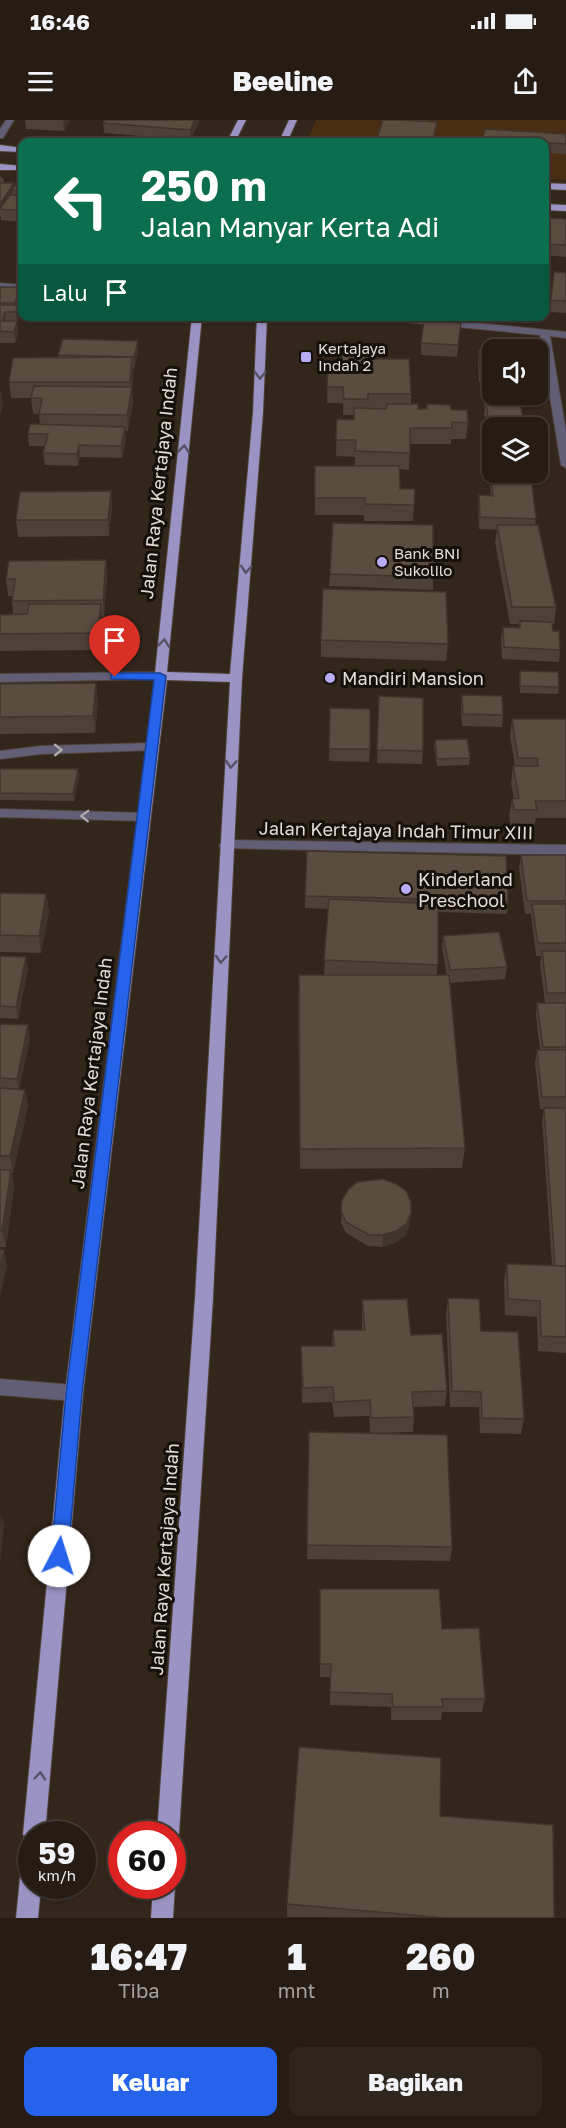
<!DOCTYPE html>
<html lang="id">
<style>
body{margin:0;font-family:"Golos Text",sans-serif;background:#2e251d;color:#f1f3f6;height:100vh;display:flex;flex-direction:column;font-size:22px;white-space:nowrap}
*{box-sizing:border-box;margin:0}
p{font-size:20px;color:#a4a1a0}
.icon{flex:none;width:33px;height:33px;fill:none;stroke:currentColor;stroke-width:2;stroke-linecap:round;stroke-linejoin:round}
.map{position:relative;height:1798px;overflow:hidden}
.panel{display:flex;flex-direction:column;background:#261c14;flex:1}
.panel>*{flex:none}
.banner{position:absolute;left:18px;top:18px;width:531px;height:183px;border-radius:12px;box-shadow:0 2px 4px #0004,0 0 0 2px #423a34;background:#0b6e4f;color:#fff;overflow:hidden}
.controls{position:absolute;left:482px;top:219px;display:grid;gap:12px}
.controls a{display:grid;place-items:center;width:66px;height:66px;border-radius:12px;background:#261c14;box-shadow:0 2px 4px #0004,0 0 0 2px #423a34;font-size:30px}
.speed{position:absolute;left:18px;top:1701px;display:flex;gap:12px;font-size:30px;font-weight:700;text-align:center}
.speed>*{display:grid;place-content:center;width:78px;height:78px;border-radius:50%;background:#261c14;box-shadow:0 2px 4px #0004,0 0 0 2px #423a34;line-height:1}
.speed small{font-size:15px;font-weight:400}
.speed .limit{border:9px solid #d22;background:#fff;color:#111}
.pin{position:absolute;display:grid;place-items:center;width:51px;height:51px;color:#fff;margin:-62px -26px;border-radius:50% 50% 50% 0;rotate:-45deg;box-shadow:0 0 6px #0007}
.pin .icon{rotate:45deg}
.me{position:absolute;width:66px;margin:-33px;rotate:5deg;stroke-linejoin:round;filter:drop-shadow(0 0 4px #0008)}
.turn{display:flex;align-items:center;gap:21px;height:126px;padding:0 24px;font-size:27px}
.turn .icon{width:78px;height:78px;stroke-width:2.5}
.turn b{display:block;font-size:42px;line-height:51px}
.then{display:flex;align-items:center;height:57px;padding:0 24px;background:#0003;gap:12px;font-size:22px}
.eta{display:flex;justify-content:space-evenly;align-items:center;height:102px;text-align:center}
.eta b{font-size:36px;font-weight:800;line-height:42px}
.button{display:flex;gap:12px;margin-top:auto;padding:12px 24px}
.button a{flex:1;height:69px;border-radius:12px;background:#2563eb;color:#fff;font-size:24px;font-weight:800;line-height:69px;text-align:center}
.button a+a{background:#2e251d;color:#f1f3f6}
.status{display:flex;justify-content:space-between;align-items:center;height:42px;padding:0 30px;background:#261c14;direction:ltr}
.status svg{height:16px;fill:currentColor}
header{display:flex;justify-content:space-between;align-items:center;height:78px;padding:0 24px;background:#261c14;font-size:27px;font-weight:800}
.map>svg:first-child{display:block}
.green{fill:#4a2e14}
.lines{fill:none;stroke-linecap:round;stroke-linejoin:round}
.minor-casing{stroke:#4f4339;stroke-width:2}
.major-casing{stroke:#4f4339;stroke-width:2}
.minor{fill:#625e76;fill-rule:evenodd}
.major{fill:#9a93c3;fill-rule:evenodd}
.wall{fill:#4e4137}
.shaded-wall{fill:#40352d}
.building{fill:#5b4c40;stroke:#40352d;stroke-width:1.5}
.oneway{stroke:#585267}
.oneway2{stroke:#b0a9ae}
.route{fill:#2563eb;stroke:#184099;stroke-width:1.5}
.poi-dot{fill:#b8abf7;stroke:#16100b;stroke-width:2}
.labels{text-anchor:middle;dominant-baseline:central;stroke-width:6;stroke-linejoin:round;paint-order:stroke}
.far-poi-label{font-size:15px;fill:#e4dbd4;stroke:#16100b;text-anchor:start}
.street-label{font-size:18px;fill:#e4dbd4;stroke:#16100b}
.poi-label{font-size:18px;fill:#e4dbd4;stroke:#16100b;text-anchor:start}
</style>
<div class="status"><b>16:46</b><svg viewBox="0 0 49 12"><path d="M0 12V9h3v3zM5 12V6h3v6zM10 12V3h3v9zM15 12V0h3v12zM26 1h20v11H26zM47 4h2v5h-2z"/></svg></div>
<header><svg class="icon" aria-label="menu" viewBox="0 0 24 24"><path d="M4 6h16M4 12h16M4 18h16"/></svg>Beeline<svg class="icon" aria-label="share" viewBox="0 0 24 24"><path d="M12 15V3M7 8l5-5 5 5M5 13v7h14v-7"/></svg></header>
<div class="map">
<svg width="566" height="1798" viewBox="0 0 566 1798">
<rect width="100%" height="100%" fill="#33261b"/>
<path class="green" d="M316,0H566V60L545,59L544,22H307Z"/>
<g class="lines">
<defs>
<path id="minor" d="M6,0H14L3,18H0V9Z
M0,163L22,165V171L0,169Z
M371,196H409L566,212V218L550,216L566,312V348L561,345L540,215L375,199Z
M160,552L166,556L164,559L0,562V554Z
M152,623L157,624L158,627L157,630L41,634L0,639V631L41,626Z
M0,689L144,693L151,697L144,701L0,697Z
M226,720L566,725V735L221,728L219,725Z
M0,1259L74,1265L80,1267L83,1273L80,1279L74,1281L0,1275Z"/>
<path id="major" d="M238,0H246L235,22H227Z
M289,0H297L287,22H279Z
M0,25L22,28V32L0,31Z
M0,44L22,46V50H0Z
M544,63L566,64V70L544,69Z
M544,84L566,85V91L544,90Z
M192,196H202L167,552L230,554L253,292L257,196H267L263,292L242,558L213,1178L179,1714L172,1723V1714H157L195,1178L230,562L167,560L83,1273L45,1714H32V1724L27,1721L23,1714L65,1273L154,563Z
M32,1737V1766H41L38,1798H16L21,1748L24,1740Z
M172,1760L175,1766L173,1798H151L153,1766H172Z"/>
</defs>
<use href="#minor" class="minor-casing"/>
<use href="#major" class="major-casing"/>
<use href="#minor" class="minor"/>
<use href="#major" class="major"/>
</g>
<path class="wall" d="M25,0H70L64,11L26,9Z
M199,0V3L190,20L104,13L103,3Z
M383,0H427L426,2H437L433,22H376Z
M566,14V34L544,33V22H483V18Z
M0,56L3,58L4,63L15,66L22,62V102L1,100V96L0,97Z
M566,99V137L544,135V119Z
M554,152L566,153V193L549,192Z
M0,167H21L22,178L18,189L19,196L17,204L18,213L15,223H0Z
M461,203L457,237L421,235V223Z
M479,230H492V262H479L478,242Z
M138,232L134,249H133L132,270L133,283L128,311H125L126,319L122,338L80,337L78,346L45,345L43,333L45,326H29L28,314L40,305L39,294H33L31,278H11L9,262L58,238V235Z
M366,239L411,274V284L418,289L451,290L468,303L466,319H451V324H410L409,350L399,349L400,369H415L413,401H364V395H315V346H355V337L336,336L337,299L354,300V295H343V283H327L328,244H342Z
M483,266L517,282L523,298L522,308H492V352H528L536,399L535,405L556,487L554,504H552L553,511L560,530L559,542L502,539L501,519L503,507L519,508L520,504H510L495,422L497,410L479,409L478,387L479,375L491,376L487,336L486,337L480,313L481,302L486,301L484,294L485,287H484L483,272Z
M111,371L112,387L109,416L18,417L16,400Z
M106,440L107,457L104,497H102L100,530L0,531V495L13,494L12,481V476H8L6,459Z
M330,454L433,457V470L329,466Z
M321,520L448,524L446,541L321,537Z
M520,551L559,567L558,574L520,573L519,557Z
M0,564L98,580L95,613L0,614Z
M462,575L503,595L502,607L462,606L461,587Z
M379,576L423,631L422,644L377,643Z
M330,588L370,629L369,642L329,641Z
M512,599H566V698H536L534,707L511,708L509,696L512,679L514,678L511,663L513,646H515L510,616Z
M435,620L470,638L469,645L437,646L434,627Z
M0,649L79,655L74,681L0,680Z
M307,731L508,781L507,794L438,792L437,855H447L442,828L443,816L507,847L505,859L450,863L465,1028L462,1048L300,1049L298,875L324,855L328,789L305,788Z
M521,735H566V1233L538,1231L537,1197L505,1195L504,1160L507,1144L552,1146L542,1000L544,989H540L535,943L537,930H540L536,895L537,883H545L540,844L541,836H536L531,794H525L519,748Z
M0,773L46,774L49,791L41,833L0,832Z
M0,836L28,849L18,899L0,898Z
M0,904L30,918L19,969L25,970L28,986L13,1053H12L14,1067L6,1127H0Z
M342,1080L410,1105L405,1116L395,1123L382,1127L368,1126L346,1113L341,1103Z
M448,1178L481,1211L524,1299L521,1314L480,1313L479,1287H450L446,1194Z
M362,1180L411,1215L447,1271L445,1286L413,1287L414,1297L413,1312L372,1313L452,1427L450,1441L307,1439L309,1312L370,1313L369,1296L334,1297L332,1282L302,1283L301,1226H332L333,1210H362Z
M320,1469L442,1509L485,1579L482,1592H442L441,1600H391V1587L330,1585V1557H320Z
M440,1696L554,1798L287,1797V1784Z"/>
<path class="shaded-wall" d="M64,0H70L64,11L63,1Z
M195,0H199V3L190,20V10Z
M14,63L15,70H12L13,78L0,89V84Z
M21,167L22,178L18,189L19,196L17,204L15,183Z
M5,192L6,203L3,213L2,201Z
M17,201L18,213L15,223L14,212Z
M138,221V232L134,249V237Z
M132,237L133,253L132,270L133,283L128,311L127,295L131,272L130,262Z
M1,270L3,286L0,295V272Z
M125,307L126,319L122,338L121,326Z
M79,325L80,337L78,346L77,334Z
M111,371L112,387L109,416L108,400Z
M106,440L107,457L104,497L103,480Z
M101,484L102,500L100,530L98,513Z
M96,563L98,580L95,613L93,596Z
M78,649L79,655L74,681L73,674Z
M46,774L49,791L41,833L39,816Z
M26,837L28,849L18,899L16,887Z
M28,905L30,918L19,971L17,959Z
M25,970L28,986L13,1053L10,1036Z
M11,1050L14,1067L6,1127L2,1111Z
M411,1093L410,1105L405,1116L395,1123L382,1127L383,1115Z
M4,1130L7,1146L0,1178V1147Z
M1,1394L4,1404L0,1444V1407Z"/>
<path class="building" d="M105,0H195L190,10L103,3Z
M383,0H398L437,2L432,22H396L376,21Z
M485,9L566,14V24L483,18Z
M18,61L22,62V91L0,89L10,75H18L21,71L12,70Z
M0,63H14L0,84Z
M547,98L566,99V125L544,124Z
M554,152L566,153V181L551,180Z
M0,167H21L15,183H0Z
M0,185H18L16,192H5L2,201H17L14,212L0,211Z
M424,201L461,203L458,225L421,223Z
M63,219L138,221L134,237L58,235Z
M479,230H492V251L480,250Z
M342,232H366V239H409L411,274H368V279H344L343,267H327L328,244H342Z
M132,237L130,262H9L13,238Z
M34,266L132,267L127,295L39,294L42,278H31Z
M483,266H492V274H516L517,281H485Z
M486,282H520L523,298H488Z
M387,284H418V289H427V284L450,285L451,290H467L468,303L452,302V308H410V333L355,331L356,320H336L337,299L354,300V288L386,289Z
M520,300L522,308H492V324L487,325L481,302Z
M30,304L125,307L121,326L79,325L77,334L43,333L48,314H28Z
M488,327H492V352H528V354H490Z
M315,346H399L400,369H415L414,385L365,384V378H315Z
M491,356H531L536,399L480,397L479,375L493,376Z
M111,371L108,400H16L20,372Z
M333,403L433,405V457L330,454Z
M497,405H538L556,487H512Z
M106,440L103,480L12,481L15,459H6L9,441Z
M323,469L446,472L448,524L321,520Z
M29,484H101L98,513L0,514V495L27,494Z
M520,501L552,502L553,511H559L560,530L504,527L503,507L520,508Z
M520,551L558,552L559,567L520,566Z
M96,563L93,596L0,597V564Z
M462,575L502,576L503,595L463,594Z
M379,576L423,578V631L377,630Z
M330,588L370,589V629H329Z
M512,599H566V681H535L537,690H514L512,679L519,678L513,646H538L537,638H518Z
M467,619L470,638L437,639L435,620Z
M0,649H78L73,674L0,673Z
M307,731L506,736L508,781L305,776Z
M521,735H566V781H527Z
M0,773L46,774L39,816L0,815Z
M329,779L438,784V845L324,840Z
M532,784H566V823H538Z
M499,812L507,847L450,850L443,816Z
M542,831H566V873H547Z
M0,836L26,837L16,887L0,886Z
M299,855H449L465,1028L300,1029Z
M537,883H566V927H543Z
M0,904L28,905L17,959L0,958Z
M537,930H566V977H542Z
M0,968L25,970L10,1036H0Z
M544,988H566V1146H555Z
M0,1050H11L2,1111H0Z
M383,1059L396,1064L406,1071L411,1082V1093L406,1104L396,1111L383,1115H369L346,1102L341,1091L342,1080L348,1070L357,1062Z
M0,1130H4L0,1147Z
M507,1144L566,1146V1217L541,1216L540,1181L508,1179Z
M448,1178L479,1179L481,1211L518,1212L524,1299L482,1298L481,1272L452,1271Z
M407,1179L411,1215L442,1214L447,1271L412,1272L414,1297L371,1298L370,1280L334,1282L333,1267L303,1268L301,1226H334L333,1210H365L362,1180Z
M309,1312L447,1315L452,1427L307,1425Z
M320,1469H439L442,1509L479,1508L485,1579H442L443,1587H393L392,1574L330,1572L331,1544H320Z
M299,1627L441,1638L440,1696L553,1705L554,1798H446L287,1784Z"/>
<defs><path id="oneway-chevron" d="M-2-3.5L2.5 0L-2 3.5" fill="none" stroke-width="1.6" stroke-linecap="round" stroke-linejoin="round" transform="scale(1.5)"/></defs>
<g class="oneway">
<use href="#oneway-chevron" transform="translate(260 255) rotate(92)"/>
<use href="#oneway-chevron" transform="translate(184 329) rotate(-84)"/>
<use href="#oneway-chevron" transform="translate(246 449) rotate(94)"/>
<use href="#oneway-chevron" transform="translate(164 523) rotate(-84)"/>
<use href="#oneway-chevron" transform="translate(231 644) rotate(93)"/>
<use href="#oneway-chevron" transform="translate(221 839) rotate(93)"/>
<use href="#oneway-chevron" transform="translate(40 1656) rotate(-85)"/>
</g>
<g class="oneway2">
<use href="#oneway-chevron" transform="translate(58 630) rotate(-1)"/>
<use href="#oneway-chevron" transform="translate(85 696) rotate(-178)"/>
</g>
<path class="route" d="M115,553H160L166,556L82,1273L68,1436L65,1441L59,1444L53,1441L51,1436L66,1273L154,560L111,559V555Z"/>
<g class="poi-dot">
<rect x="300" y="231" width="12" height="12" rx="3"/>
<circle cx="382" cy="442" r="6"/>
<circle cx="330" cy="558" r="6"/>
<circle cx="406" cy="769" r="6"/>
</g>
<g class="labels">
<g class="far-poi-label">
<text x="318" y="228">Kertajaya<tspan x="318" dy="17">Indah 2</tspan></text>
<text x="394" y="433">Bank BNI<tspan x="394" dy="17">Sukolilo</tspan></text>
</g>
<g class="street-label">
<text transform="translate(158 363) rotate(-84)">Jalan Raya Kertajaya Indah</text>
<text transform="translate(396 710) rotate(1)">Jalan Kertajaya Indah Timur XIII</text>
<text transform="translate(91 953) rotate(-83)">Jalan Raya Kertajaya Indah</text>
<text transform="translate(164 1439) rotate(-86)">Jalan Raya Kertajaya Indah</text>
</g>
<g class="poi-label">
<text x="342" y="558">Mandiri Mansion</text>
<text x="418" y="759">Kinderland<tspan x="418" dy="21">Preschool</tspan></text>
</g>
</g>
</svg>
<div class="controls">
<a><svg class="icon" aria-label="sound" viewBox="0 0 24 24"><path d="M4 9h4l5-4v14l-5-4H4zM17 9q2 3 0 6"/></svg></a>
<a><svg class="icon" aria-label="layers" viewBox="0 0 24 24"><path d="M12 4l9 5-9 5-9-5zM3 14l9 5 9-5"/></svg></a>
</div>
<div class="speed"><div>59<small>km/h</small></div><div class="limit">60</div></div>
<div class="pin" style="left:115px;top:557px;background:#d93025"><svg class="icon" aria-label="arrive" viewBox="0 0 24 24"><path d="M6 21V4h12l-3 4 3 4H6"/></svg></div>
<svg class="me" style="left:59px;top:1436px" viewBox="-20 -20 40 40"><circle r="19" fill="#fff"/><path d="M0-13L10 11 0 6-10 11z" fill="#2563eb"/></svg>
<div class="banner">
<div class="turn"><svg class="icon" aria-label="left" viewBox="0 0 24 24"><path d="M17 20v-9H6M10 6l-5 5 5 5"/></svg><div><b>250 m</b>Jalan Manyar Kerta Adi</div></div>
<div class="then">Lalu<svg class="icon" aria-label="arrive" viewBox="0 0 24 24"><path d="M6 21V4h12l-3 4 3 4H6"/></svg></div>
</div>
</div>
<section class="panel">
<div class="eta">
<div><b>16:47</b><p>Tiba</p></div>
<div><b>1</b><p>mnt</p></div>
<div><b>260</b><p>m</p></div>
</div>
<div class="button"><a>Keluar</a><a>Bagikan</a></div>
</section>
